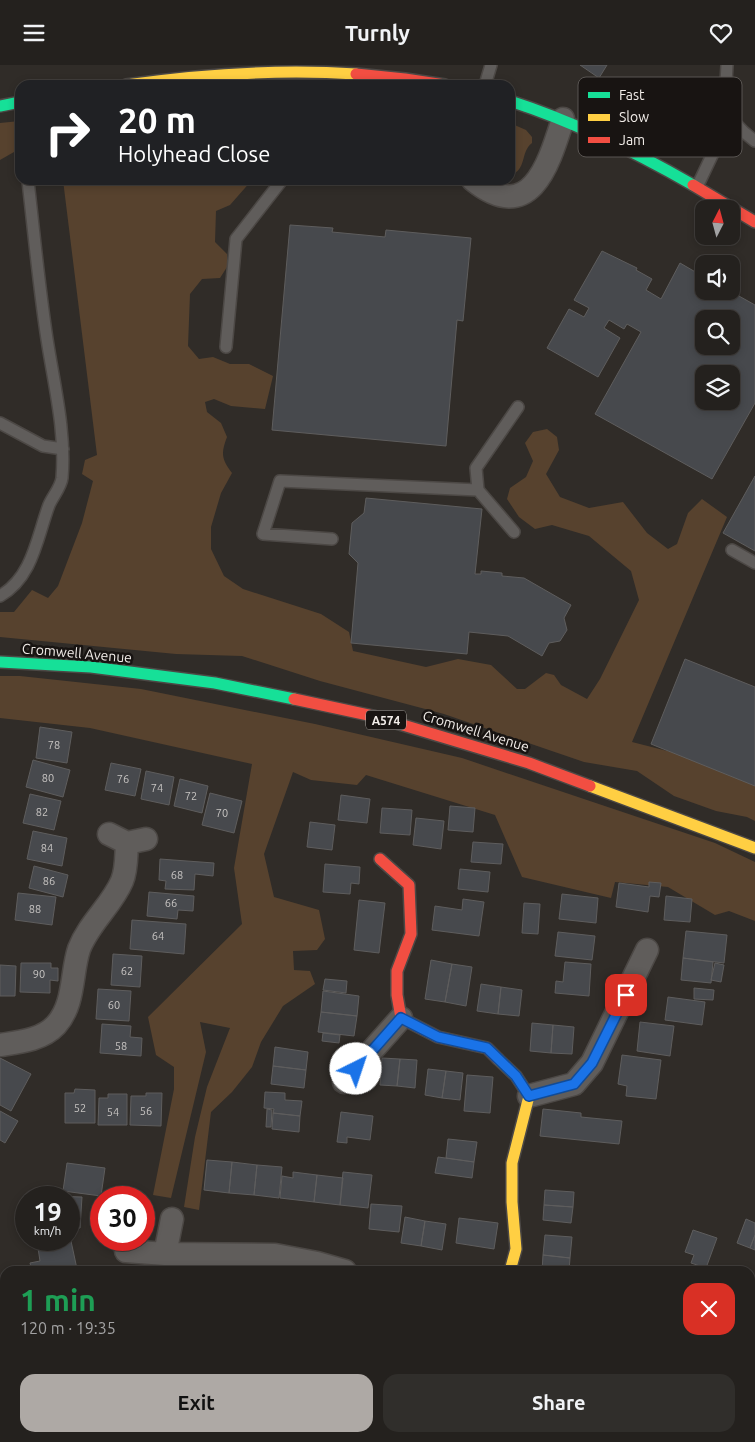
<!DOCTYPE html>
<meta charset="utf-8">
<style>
body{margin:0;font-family:Ubuntu,sans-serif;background:#302e2b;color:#f1f3f6;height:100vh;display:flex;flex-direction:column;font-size:19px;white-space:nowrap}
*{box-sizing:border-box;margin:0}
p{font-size:16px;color:#a3a3a4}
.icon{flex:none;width:28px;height:28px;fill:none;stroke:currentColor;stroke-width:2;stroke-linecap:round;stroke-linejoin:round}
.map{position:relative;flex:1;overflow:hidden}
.drawer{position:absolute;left:0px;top:1201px;width:755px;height:176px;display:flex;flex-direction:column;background:#24211e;border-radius:15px 15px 0 0;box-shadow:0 2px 8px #0003,0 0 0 1px #413e3c}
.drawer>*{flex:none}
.hud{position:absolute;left:15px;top:15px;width:500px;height:105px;border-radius:15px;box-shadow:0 2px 8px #0003,0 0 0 1px #413e3c;background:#202124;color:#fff;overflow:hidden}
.needle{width:32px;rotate:6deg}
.tools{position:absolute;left:695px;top:135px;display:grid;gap:10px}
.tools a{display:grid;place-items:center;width:45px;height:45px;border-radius:10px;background:#24211e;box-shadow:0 2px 8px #0003,0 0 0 1px #413e3c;font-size:25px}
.speed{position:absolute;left:15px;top:1121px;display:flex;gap:10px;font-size:25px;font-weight:700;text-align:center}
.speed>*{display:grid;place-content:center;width:65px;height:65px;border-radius:50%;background:#24211e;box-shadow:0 2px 8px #0003,0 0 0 1px #413e3c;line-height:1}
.speed small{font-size:12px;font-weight:400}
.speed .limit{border:8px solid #d22;background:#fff;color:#111}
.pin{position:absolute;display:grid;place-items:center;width:42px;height:42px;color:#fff;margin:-21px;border-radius:10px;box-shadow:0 2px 8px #0006}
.me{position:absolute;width:55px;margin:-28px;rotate:41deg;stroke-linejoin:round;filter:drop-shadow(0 0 4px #0008)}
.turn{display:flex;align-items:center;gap:18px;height:105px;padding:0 20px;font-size:22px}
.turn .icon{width:65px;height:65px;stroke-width:2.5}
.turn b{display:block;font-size:35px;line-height:42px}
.round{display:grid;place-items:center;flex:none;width:52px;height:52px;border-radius:15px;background:#302e2b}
.summary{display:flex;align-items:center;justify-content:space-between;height:85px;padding:0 20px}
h1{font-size:30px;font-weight:700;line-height:38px;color:#1e9e55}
.primary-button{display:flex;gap:10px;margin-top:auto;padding:10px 20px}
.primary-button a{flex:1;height:58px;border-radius:15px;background:#aea9a5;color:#111;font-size:20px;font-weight:700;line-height:58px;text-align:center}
.primary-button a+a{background:#302e2b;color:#f1f3f6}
header{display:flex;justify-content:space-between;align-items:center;height:65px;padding:0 20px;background:#24211e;font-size:22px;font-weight:700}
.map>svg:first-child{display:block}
.green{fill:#57422e}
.building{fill:#47494d;stroke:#5e5d5d;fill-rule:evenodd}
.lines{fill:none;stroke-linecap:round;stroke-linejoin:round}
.lane-casing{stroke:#4c4845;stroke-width:14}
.street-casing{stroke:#4c4845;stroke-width:25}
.fast-casing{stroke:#4c4845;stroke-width:14}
.slow-casing{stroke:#4c4845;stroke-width:14}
.jam-casing{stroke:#4c4845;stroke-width:14}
.lane{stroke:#605d5b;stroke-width:11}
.street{stroke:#605d5b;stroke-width:22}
.fast{stroke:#16e098;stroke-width:11}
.slow{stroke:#ffcf43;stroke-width:11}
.jam{stroke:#f24e42;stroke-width:11}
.route-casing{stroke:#114b97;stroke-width:12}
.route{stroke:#1a73e8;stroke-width:9}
.labels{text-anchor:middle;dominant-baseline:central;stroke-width:5;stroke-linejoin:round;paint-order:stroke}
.number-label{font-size:11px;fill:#c7c4c2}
.shield{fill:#181412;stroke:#b1aca8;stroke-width:1}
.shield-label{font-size:12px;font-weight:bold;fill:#f2ede9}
.street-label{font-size:14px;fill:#f2ede9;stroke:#181412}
.key{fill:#181412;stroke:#595552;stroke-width:1}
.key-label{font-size:14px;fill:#f2ede9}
</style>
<header><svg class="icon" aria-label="menu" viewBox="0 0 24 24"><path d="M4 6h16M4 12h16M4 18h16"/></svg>Turnly<svg class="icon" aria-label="heart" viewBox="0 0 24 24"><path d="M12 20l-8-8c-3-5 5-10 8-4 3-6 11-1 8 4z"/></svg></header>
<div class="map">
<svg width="755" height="1377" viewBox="0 0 755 1377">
<rect width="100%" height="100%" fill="#302c28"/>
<path class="green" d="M20,56V86L14,87L0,95V58Z
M510,58L526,65L532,72V78C520,87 527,106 510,110Z
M63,115H252L230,140L216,146L215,177L227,189V202L220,213L202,214L190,229L188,281L199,294L213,292L230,299H249L273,311L265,344L231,341L214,334L205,337L207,347L221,358L227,372C221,388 221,394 232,408L221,428L211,462V484L224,511L243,524L321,549L349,567L353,586L426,602L458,594L491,600L517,624H525L546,608L554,610L561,620L587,634L600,614L639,535L631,506L589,471L552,460L535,464L519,452L507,434L510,423L526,412L533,396L525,378L533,367L547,364L557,372L559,385L546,409L560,432L589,443L623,437L647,468L668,484L677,479L688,448L702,434L727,452L632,677L691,692L755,721V756L747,752L716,746L674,731L637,706L584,697L444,649L320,616L242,591L176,589L0,572V547H14L32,525L48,533L58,521L82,458L93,416L82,409L85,395L97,390Z
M0,611H20L141,624L315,659L462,693L715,778L755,797V856L729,846L715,850L668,822L615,817L611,833L522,812L495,750L366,710L357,720L311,715L293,707L264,789L274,832L319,845L325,874L317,885L293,886L294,905L310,906L315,919L283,941L261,977L252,1002L232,1027L211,1047L199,1145L184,1142L195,1072L207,1022L230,963L200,957L206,987L171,1133L153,1130L174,1024V1002L156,990L148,952L242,859L234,803L252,699L90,663L0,653Z"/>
<path class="building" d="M580,0H607L599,13Z
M290,160L333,163L332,167L385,172L386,165L471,173L463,256L457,255L446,381L272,365Z
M602,186L637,203L636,205L652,214L646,225L661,234L680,198L704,212V226H730L755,240V338L712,414L595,349L641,267L627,259L624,264L609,255L604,263L620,273L598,312L547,283L569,244L584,252L589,243L574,235ZM704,254H731V281H704ZM704,309H731V336H704Z
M755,411V486L723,468Z
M366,433L482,444L475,509H481V506L502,508V511L524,513L571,540L564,553L567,565L560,576L549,578L542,591L508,571L469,567L467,589L351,578L358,498L349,489L352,458L364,448Z
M685,594L755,622V721L651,679Z
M40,662L72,667L67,698L36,693Z
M33,695L70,705L63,732L26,722Z
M111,698L141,704L135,731L105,725Z
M146,706L174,712L169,740L141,734Z
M180,714L208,721L202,748L174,741Z
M210,728L242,736L234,768L202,760Z
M30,729L61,736L54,765L23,758Z
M341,730L370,734L367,758L338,755Z
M450,741L475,743L473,767L448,765Z
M382,743L412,745L410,770L380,768Z
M416,753L444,756L441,784L413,780Z
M310,757L335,760L332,785L307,782Z
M33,766L67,773L62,801L27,794Z
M473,777L503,779L501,799L471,797Z
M160,794L214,798L213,811L195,809L194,825L165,824L166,816L159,815Z
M325,799L360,802L359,819L351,818L350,829L323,827Z
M34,801L68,810L63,832L29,823Z
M460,804L490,807L488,827L458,824Z
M649,817L661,818L659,832L650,831L648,847L616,842L619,818L649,822Z
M149,827L194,831L193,846L178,845L177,854L147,851Z
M18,828L56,832L52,860L15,855Z
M562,829L598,833L596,858L559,854Z
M666,831L692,834L690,857L664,855Z
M463,834L484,837L479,871L432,865L435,841L462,845Z
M359,835L385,838L379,888L354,885Z
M524,838L540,839L538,869L522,868Z
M132,855L186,859L184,889L130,884Z
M686,866L727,870L724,898L683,893Z
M558,867L595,871L592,895L555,891Z
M113,889L142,891L140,922L111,920Z
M683,893L713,897L711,918L681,915Z
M431,895L452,899L445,937L425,934Z
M565,897L591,899L589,931L555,928L556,916L563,917Z
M21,898H51V903H58V916L50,915V928L20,927Z
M715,898L724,900L721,917L711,915Z
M452,899L472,902L466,941L445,937Z
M0,900L16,901L15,931H0Z
M325,914L347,916L346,928L323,925Z
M481,919L501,922L498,949L477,946Z
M501,922L522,925L519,951L498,949Z
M694,923L714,925L713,935L694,934Z
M98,924L131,926L129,956L96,954Z
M323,926L359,931L357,951L321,947Z
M668,932L705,937L702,960L665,955Z
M321,947L357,951L354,971L318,967Z
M640,957L674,961L670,991L637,986Z
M532,958L553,960L551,988L530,986Z
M102,959L131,961L130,972L142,973L141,991L100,988Z
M553,960L574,962L572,989L551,988Z
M323,968L340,970L339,978L322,976Z
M275,982L308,987L306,1005L273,1001Z
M622,990L661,995L656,1034L626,1031L627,1021L618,1019Z
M0,993L31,1009L11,1046L0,1040Z
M382,993L400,994L397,1021L380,1020Z
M400,994L417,995L415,1023L397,1021Z
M273,1001L306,1005L304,1023L271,1019Z
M428,1004L446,1006L442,1033L425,1030Z
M446,1006L463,1008L460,1035L442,1033Z
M467,1010L493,1012L490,1048L464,1046Z
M75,1024L95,1025V1058H65V1028H74Z
M265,1027L285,1028V1035L302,1036L300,1051L273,1048L274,1044L264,1043Z
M146,1028H162L161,1061L130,1060L131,1031H146Z
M108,1029H127V1060H98L99,1033H108Z
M267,1044L272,1045L271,1062H266Z
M543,1044L581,1048V1052L622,1056L619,1079L540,1071Z
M0,1046L18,1056L5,1078L0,1075Z
M341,1047L373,1051L370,1075L347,1072V1078L337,1077Z
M273,1048L300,1051L299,1067L272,1064Z
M448,1074L477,1077L474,1097L446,1093Z
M438,1092L474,1097L472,1113L435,1108Z
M207,1095L232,1097L229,1128L204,1125Z
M232,1097L257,1100L254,1130L229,1128Z
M67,1098L105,1103L101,1131L63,1126Z
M257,1100L282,1102L279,1133L254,1130Z
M293,1107L317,1110L314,1137L280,1133L282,1111L293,1113Z
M343,1107L372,1110L368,1143L340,1140Z
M317,1110L343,1113L340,1140L314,1137Z
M545,1125L574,1127L573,1142L544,1140Z
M51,1131L82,1132L80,1163H69V1132H51Z
M371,1139L402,1141L399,1167L369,1164Z
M544,1140L573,1142L571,1158L543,1155Z
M405,1152L425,1156L421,1181L401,1178Z
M459,1153L498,1158L494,1184L456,1178Z
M746,1154L755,1158V1170L750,1183L737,1178Z
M425,1156L446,1159L442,1185L421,1181Z
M693,1165L717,1173L706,1203L691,1198L694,1190L685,1187Z
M545,1170L572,1172L570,1193L543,1190Z
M755,1170V1185L750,1183Z
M71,1176L77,1204L66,1206H32L30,1198L40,1196L38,1183Z
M543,1190L570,1193L569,1206H542Z
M679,1202L694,1206H678Z
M755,1301V1331L750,1332V1303Z
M0,1332L5,1334V1366L0,1364Z
M755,1368V1377H741L740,1372H750V1369Z
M79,1372H111L109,1377H90Z
M318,1372H346L345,1377H318Z"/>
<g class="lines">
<defs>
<path id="lane" d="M727,0C725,39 721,51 755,76
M485,20L491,0
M697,122L715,84L737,62
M226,282L236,174L282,115
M0,358L43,381L63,384
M514,467L478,425L476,403L518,342
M332,474L263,469L280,416L478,425
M732,485L755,498
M0,531C33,512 37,472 49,440C53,431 61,422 62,413C66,366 54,320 47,274C39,222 34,168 28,116"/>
<path id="street" d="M473,115C531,162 549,98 563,54
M109,769L127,778L146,774
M0,980C20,977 42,975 56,960C75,939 71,908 79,884C89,858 112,840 122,816C127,804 126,790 127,778
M344,1017L401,953
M529,1031L574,1019L592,998L647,885
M126,1186L165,1189L275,1190L317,1198L345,1206
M165,1189L172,1154
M750,1266L755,1265
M682,1372L683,1377
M265,1377L267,1372"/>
<path id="fast" d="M510,36C575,57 634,86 693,120
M0,41L20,37
M0,597L91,602L215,618L294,634"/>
<path id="slow" d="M126,20C203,9 279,4 356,9
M590,721L755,783
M498,994L516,1011L529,1031L512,1098V1137L516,1184L510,1206"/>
<path id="jam" d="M356,9L405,14L445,20
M693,120L755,157
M294,634L373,651L529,698L590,721
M380,794L409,820L411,869L397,906V930L401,953L438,972L487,983L498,994"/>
</defs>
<use href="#lane" class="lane-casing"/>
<use href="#street" class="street-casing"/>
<use href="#fast" class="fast-casing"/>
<use href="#slow" class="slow-casing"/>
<use href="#jam" class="jam-casing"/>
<use href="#lane" class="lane"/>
<use href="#street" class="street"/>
<use href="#fast" class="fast"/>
<use href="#slow" class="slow"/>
<use href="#jam" class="jam"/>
</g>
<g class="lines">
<defs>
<path id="route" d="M356,1004L401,953L438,972L487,983L516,1011L529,1031L574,1019L592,998L626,930"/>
</defs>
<use href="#route" class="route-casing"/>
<use href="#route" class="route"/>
</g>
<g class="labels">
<g class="number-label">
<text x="54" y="680">78</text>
<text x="48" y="713">80</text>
<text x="123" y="714">76</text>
<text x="157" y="723">74</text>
<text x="191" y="731">72</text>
<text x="42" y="747">82</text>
<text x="222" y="748">70</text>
<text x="47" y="783">84</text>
<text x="177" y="810">68</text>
<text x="49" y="816">86</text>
<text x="171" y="838">66</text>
<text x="35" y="844">88</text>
<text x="158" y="871">64</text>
<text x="127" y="906">62</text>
<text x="39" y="909">90</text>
<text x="114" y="940">60</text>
<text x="121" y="981">58</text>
<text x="80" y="1043">52</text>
<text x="146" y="1046">56</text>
<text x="113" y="1047">54</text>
</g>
<rect class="shield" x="366" y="645.5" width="40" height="19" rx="4"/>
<g class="shield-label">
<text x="386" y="655">A574</text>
</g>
<g class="street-label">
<text transform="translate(77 588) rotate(5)">Cromwell Avenue</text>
<text transform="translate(476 666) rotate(17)">Cromwell Avenue</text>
</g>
</g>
<rect x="578" y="12" width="164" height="80" rx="8" class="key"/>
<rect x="588" y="27" width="22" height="6" fill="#16e098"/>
<rect x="588" y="49" width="22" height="7" fill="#ffcf43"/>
<rect x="588" y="72" width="22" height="6" fill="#f24e42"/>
<g class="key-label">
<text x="619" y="35">Fast</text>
<text x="619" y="57">Slow</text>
<text x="619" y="80">Jam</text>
</g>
</svg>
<div class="tools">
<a><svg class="needle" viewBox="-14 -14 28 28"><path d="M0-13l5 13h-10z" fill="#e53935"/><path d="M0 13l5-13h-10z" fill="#a3a3a4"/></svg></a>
<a><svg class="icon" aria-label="sound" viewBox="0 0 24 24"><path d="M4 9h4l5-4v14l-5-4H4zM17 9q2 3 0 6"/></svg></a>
<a><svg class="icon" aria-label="search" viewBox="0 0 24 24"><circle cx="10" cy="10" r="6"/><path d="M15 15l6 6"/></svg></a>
<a><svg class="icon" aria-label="layers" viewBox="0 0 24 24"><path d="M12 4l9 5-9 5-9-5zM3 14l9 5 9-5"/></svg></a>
</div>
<div class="speed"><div>19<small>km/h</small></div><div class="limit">30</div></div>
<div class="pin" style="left:626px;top:930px;background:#d93025"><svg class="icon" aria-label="arrive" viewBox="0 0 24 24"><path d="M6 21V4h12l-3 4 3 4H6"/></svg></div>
<svg class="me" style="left:356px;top:1004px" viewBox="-20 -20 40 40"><circle r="19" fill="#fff"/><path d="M0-13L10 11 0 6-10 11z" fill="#1a73e8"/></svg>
<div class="hud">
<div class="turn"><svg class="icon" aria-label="right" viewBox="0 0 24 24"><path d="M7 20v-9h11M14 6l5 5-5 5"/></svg><div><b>20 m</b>Holyhead Close</div></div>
</div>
<section class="drawer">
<div class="summary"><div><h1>1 min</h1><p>120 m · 19:35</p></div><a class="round" style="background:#d93025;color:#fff"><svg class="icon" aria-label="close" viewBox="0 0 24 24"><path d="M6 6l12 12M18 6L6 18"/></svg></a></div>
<div class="primary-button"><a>Exit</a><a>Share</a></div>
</section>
</div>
